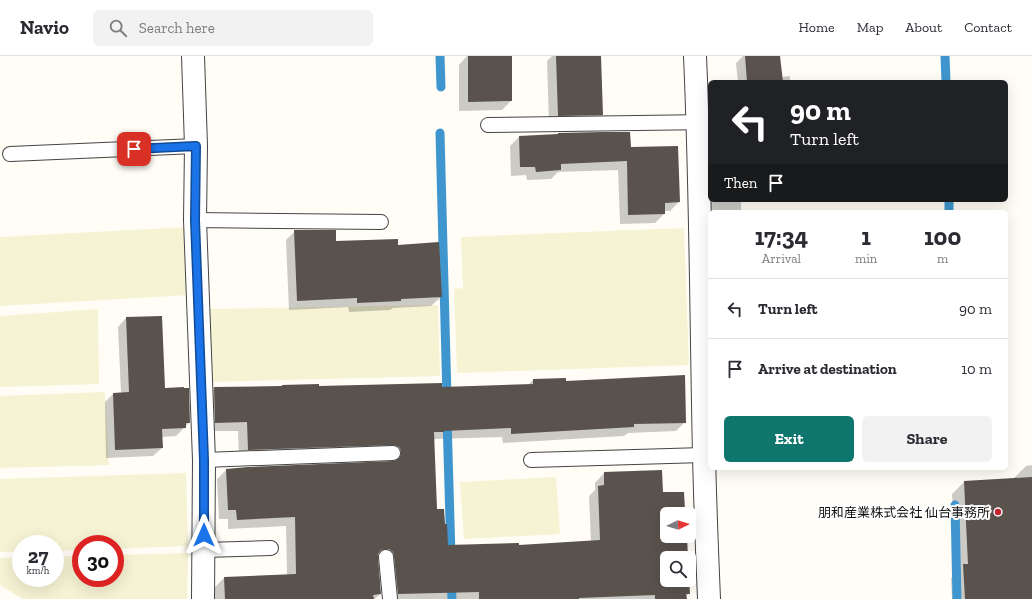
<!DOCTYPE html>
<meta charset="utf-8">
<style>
body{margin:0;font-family:"Zilla Slab","Noto Sans JP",serif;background:#f2f2f3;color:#2b2b33;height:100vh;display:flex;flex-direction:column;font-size:15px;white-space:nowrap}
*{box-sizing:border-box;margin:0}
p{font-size:13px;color:#7c7c81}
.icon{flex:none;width:22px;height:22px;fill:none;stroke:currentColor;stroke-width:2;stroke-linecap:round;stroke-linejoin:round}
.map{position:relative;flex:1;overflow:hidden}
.sheet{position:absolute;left:708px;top:154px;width:300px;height:260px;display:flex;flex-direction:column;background:#fff;border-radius:6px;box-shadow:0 4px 16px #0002}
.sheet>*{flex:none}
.top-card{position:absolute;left:708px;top:24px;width:300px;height:122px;border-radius:6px;box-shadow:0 4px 16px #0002;background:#202124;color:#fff;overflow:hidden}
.needle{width:26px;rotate:85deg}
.tools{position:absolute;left:660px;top:451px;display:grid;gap:8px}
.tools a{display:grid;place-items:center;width:36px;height:36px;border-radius:6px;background:#fff;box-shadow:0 4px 16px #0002;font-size:20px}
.speed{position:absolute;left:12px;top:479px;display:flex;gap:8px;font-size:20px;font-weight:700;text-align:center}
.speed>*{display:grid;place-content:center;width:52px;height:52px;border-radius:50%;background:#fff;box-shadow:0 4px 16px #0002;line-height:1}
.speed small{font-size:10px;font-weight:400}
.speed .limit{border:6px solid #d22;background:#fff;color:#111}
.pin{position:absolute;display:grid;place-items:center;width:34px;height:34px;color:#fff;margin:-17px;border-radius:8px;box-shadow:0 2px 6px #0006}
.me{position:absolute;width:44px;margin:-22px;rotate:0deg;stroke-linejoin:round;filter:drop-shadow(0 0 3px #0008)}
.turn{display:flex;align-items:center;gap:14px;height:84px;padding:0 16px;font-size:18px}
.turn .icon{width:52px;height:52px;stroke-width:2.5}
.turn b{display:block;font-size:28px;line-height:34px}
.then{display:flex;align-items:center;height:38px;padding:0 16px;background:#0003;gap:8px;font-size:15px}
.eta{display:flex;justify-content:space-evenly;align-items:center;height:68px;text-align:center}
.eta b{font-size:24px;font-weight:700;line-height:28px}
.action{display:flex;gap:8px;margin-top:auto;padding:8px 16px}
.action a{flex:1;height:46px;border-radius:6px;background:#0f766e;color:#fff;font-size:16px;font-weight:700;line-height:46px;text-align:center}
.action a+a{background:#f2f2f3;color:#2b2b33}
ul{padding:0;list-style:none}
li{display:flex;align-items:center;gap:12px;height:60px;padding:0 16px;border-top:1px solid #e1e1e2}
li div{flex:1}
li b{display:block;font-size:15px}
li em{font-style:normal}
header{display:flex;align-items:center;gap:24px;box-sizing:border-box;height:56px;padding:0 20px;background:#fff;border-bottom:1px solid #e1e1e2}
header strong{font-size:19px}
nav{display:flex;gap:22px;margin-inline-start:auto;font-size:14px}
.search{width:280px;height:36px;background:#f2f2f3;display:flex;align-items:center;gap:10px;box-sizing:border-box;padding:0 14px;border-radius:6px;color:#7c7c81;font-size:15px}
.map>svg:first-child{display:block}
.farmland{fill:#f6f3d4}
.shadow{fill:#0003;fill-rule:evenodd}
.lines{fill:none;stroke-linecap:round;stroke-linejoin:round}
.stream{stroke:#3f96cf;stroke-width:9}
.building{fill:#5a524d}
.service-casing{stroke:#444;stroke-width:16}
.minor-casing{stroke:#444;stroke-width:24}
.service{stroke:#fff;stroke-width:14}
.minor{stroke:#fff;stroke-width:22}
.route-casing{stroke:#114b97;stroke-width:10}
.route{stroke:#1a73e8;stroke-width:7}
.poi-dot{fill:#c4262e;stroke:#fff;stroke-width:1.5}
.labels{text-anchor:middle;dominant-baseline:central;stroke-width:4;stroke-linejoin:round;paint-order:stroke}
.poi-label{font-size:13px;fill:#111;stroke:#fff;text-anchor:end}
</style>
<header>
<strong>Navio</strong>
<div class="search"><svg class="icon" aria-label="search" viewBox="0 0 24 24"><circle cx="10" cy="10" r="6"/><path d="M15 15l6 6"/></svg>Search here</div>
<nav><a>Home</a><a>Map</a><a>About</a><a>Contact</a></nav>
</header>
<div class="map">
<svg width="1032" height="543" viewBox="0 0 1032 543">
<rect width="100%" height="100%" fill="#fffdf5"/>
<path class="farmland" d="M188,171L189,239L0,250V181Z
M684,172L689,309L457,317L454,233L463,232L461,181Z
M438,249L440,320L209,326L206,253Z
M98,253L99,328L0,331V260Z
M105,336L109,409L0,412V340Z
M186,417L188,490L115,493V488H81V494L55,495V488H21V496H0V423Z
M556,421L560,478L464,483L460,426Z
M188,497L187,543H23L0,529V502L21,501V522H55V500H81V522H115V499Z"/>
<path class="shadow" d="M467,0H511V45L502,54L459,55V9Z
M552,0H600L602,59L593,68H549L547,5Z
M743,0H779L781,21L790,20V26H738L736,7Z
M519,81L630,92L679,146L670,155H664V158L655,167L620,168L618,114L558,116L551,123L527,124L526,119L511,120L510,90Z
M710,144H741V154L739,156H710Z
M295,175L335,186L397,190L438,187L441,241L431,250L393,252L390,254L349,256L348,251L289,254L286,184Z
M126,262L164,333L189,367L176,380L162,381V392L153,400L106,402L105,346L113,338L121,337L118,271Z
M533,324L565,326L685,366L676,375L628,377L624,380L503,387L502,381L435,383L433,385L436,454L447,490H518L591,486L589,440L595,434V427L604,417L663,456L690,455L691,479L686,485L687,502H667V524H688L689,537L686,541V543H389L380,502L377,501L380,538L375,543H215V531L224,522L287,519L286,470L228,473V463H219L217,423L226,414L393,407L391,401L239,403L238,375H206L205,342L214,332L318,331L441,332L528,329ZM667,458H689V480H667Z
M1032,409V543H952L951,522L956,517L952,438L964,426L1014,423V422L1026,410Z"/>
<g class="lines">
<path class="stream" d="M440,0L441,31
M945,0L946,26
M440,77L447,342
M949,144V156
M447,362L451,500
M955,449L957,543
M451,524L452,543"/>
</g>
<path class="building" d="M468,0H512V45L468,46Z
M556,0H601L603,59L558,60Z
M745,0H780L783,26H747Z
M603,76H630L631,91L678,90L680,146L665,147V158L628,159L627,105L561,108V114L536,116L535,111H520L519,80L558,78V77Z
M294,174H336V185L398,183V189L439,186L442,241L401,243V245L357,247V242L297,245Z
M162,260L165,332L184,331V332H189L190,367H186V372L162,373L163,392L115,394L113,337L129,336L126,261Z
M685,319L686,367L634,368V371L511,378V372L444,375V376H434L437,453H444L445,468H447L448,489L519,487V489L600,484L598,430L604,429V416L662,414L663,436H684L685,454H691L692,480H689V458H667V480H688H687L688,502H667V524H689V523L690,538H686L687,543H655V539L579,542V543H479V536L398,538L394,500L393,496L389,493H386L381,494L378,498V501L381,538L373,539L374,543H225L224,521L296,518L295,461L237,464L236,454H228L226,413L248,411L393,405L397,404L400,401L401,396L400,392L397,390L393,389L248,394L247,366L215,367L214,331L282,330V329L319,328V330L442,327V331L533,328V323L566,322V325L645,321Z
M1032,421V543H965L963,508H968L964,425Z"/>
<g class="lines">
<defs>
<path id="service" d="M488,69L710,66
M10,98L196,90
M195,164L381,166
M204,404L393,397
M531,404L704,399
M204,494L271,492
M386,501L390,543"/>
<path id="minor" d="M193,0L196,90L195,164L204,404L203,543
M695,0C701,133 701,265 704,398C705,446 707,495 709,543"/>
</defs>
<use href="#service" class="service-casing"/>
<use href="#minor" class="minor-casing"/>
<use href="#service" class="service"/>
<use href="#minor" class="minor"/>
</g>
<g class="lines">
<defs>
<path id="route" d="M134,93L196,90L195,164L204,404V479"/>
</defs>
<use href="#route" class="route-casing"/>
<use href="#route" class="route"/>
</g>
<circle class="poi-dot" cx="998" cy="456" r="4"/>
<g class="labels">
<g class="poi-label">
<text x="990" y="456">朋和産業株式会社 仙台事務所</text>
</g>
</g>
</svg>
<div class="tools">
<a><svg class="needle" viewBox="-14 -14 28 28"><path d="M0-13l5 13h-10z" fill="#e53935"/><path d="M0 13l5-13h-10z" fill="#7c7c81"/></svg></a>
<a><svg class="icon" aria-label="search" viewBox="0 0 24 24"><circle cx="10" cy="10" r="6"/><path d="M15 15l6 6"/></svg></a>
</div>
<div class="speed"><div>27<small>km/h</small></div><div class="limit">30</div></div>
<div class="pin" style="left:134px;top:93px;background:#d93025"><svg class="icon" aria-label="arrive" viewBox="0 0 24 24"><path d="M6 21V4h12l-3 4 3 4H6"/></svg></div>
<svg class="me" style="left:204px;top:479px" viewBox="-20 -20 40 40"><path d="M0-17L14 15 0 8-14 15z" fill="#1a73e8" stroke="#fff" stroke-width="4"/></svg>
<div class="top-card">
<div class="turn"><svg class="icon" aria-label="left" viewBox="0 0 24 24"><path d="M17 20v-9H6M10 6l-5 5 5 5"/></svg><div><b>90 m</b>Turn left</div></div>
<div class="then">Then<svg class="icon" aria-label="arrive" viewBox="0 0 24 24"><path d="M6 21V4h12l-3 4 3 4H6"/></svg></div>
</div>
<section class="sheet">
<div class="eta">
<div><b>17:34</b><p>Arrival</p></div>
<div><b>1</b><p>min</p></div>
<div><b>100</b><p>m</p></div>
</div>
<ul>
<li><svg class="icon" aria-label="left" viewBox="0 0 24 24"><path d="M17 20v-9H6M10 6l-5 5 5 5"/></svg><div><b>Turn left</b></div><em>90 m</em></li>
<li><svg class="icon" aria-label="arrive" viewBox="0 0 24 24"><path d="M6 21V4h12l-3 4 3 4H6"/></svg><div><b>Arrive at destination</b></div><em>10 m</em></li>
</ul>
<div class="action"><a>Exit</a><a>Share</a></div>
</section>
</div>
